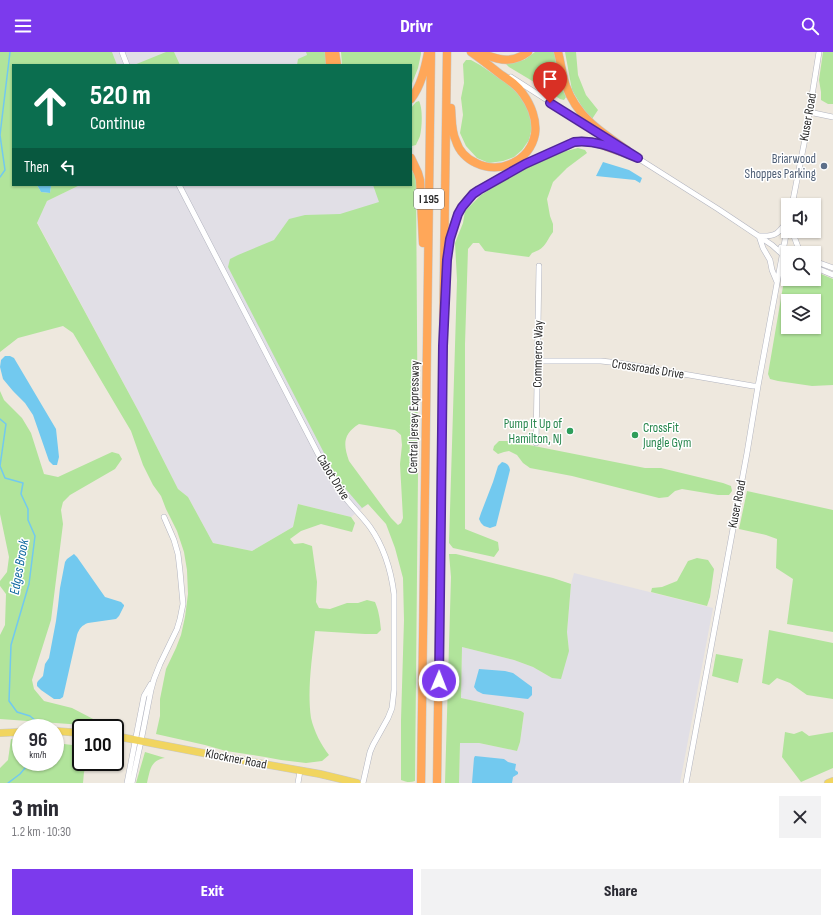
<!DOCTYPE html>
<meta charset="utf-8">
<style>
body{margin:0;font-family:"Sofia Sans Condensed",sans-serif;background:#f2f2f3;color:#2b2b33;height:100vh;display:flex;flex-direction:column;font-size:15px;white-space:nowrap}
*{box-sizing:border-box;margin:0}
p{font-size:13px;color:#7c7c81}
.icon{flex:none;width:22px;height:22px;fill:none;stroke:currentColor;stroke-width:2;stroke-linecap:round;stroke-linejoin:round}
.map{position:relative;height:731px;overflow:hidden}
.side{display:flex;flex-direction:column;background:#fff;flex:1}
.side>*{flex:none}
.top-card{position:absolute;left:12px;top:12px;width:400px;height:122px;border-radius:0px;box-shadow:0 1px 3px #0004;background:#0b6e4f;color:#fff;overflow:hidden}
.tools{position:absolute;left:781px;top:146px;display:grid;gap:8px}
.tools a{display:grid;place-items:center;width:40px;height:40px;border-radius:0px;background:#fff;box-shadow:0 1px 3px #0004;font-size:20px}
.speed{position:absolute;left:12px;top:667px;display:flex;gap:8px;font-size:20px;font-weight:700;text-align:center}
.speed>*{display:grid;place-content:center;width:52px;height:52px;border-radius:50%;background:#fff;box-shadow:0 1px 3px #0004;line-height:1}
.speed small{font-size:10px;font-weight:400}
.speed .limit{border:2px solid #111;border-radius:6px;background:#fff;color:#111}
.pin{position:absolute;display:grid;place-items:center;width:34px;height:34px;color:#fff;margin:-41px -17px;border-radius:50% 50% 50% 0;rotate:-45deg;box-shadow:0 0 4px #0007}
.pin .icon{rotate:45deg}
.me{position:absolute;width:44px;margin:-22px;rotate:1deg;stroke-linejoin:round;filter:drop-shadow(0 0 3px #0008)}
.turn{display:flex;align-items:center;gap:14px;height:84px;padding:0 12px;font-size:18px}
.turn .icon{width:52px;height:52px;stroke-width:2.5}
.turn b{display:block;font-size:28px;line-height:34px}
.then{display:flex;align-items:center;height:38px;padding:0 12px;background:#0003;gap:8px;font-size:15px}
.round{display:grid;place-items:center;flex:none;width:42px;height:42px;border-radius:0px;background:#f2f2f3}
.head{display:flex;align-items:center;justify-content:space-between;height:68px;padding:0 12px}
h1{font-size:24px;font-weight:800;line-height:30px}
.cta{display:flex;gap:8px;margin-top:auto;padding:8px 12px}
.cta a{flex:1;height:46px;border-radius:0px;background:#7c3aed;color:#fff;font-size:16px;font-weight:800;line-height:46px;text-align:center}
.cta a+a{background:#f2f2f3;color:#2b2b33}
header{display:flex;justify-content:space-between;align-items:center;height:52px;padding:0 12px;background:#7c3aed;color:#fff;font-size:18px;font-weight:800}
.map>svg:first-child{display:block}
.industrial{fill:#e1dfe6}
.green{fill:#b1e49b;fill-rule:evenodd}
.water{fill:#72c9ef}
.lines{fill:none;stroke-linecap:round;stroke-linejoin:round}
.stream{stroke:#72c9ef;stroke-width:1.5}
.minor-casing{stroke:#b2b4bf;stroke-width:6}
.major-casing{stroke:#c8c8c8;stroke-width:8}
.highway-casing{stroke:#c8c8c8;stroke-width:9}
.minor{stroke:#fff;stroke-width:5}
.major{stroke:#f1d560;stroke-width:7}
.highway{stroke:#ffa759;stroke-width:8}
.route-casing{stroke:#51269a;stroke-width:10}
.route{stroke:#7c3aed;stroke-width:7}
.service-dot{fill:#5c6f8a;stroke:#fff;stroke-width:1.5}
.leisure-dot{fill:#2e9e5b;stroke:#fff;stroke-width:1.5}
.labels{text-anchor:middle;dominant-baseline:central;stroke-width:3;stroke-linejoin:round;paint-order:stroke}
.shield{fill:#fff;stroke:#6b6b6b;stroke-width:1}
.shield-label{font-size:12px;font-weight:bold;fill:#2c2c2c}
.street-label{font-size:13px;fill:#2c2c2c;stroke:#fff}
.service-label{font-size:13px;fill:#4e5e75;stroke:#fff;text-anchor:end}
.leisure-label{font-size:13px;fill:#27864d;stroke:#fff;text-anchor:end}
.water-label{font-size:14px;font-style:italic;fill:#0d679f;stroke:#fff}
</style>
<header><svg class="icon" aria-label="menu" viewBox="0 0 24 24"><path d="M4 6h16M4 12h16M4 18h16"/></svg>Drivr<svg class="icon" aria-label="search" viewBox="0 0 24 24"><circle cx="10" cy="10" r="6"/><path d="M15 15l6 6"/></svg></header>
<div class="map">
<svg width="833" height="731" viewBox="0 0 833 731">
<rect width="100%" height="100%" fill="#eee8de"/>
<path class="industrial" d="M112,0H316L317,13H117Z
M80,133H383L389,161L235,218L368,452L351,465L298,452L293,475L252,499L213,491L188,445L178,437L139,360L37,170L47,149Z
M574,521L713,556L680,731H459L460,691H479L517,699L520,690L524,661L521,659L461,646L462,595L514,608L533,615L552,626L569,599L567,580L571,532Z"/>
<path class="green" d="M0,0H112L117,13H13V133H37L41,140L50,141L51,134L52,133H80L47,149L37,171L139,360L178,437L188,445L213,491L252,499L293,475L298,452L351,465L355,471L352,480L321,472L301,479L290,487L294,492L303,491L312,494L317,530L316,550L319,556L330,557L347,551H358L367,548L375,550C379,559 380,568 381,578L377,582H365L315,579C312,607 307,638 311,666C314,679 321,693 329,703L322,709L306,711L281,708L265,705L226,699L205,693L156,682L160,664V647L166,617L176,596L181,583L185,565L188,542L187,518L184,500L177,479L166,457L161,444L153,433L143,413L131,379L73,281L63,274L18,286L0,300Z
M166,0H174L180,13H134Z
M306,0H326L328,13H297L298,7L307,3Z
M341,0H421V2L418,16L411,34V13H342Z
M535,0H554L561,34L566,45L564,48L560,47L534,30L509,15L506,12L510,10L524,8Z
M565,0H576L578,23L586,43L598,58L592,67L582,55L572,38Z
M823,0H833V52H828L821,48V40L819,28Z
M466,8H471L480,13L515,37L524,49L530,63L532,76L529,88L522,98L514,105L503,109L489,111L477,106L466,94L460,81L463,63L461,46L464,31L463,12Z
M419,49C423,57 422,75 420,84C419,87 417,90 416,93L412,94L411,93V56L416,50Z
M578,96L585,98L587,101L567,116L553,130L547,147L550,164L553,172V180C545,191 546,196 532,201L529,205L485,199L479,191H473L468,197L465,292V477L498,490L499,498L494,505L453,496L449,491L457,228L455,191L463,171L465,159L481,143L514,122L562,100Z
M411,116L416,126L418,421L415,729C410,731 406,730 401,728V668L404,568L403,526L395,496L386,472L368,452L362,456L338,428L228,215L230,207L238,203L274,188L289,167L305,163L340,162L379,150L373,133H411ZM359,372L395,378L401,383L402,393L400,412L403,466L401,471L398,473L391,466L349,409C343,392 343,382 359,372Z
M788,215V227H814V219L833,227V333L812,334L778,329L770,327L768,322L785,223L786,217ZM788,249H814V275H788Z
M0,339L4,348L22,366L31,381L44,422L58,425L112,400L119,402L122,407L115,417L70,443L63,450L61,458L63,472L51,568L32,628L34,637L44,649L72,656L97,669V674L0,667V583L5,573L6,542L0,534V529L7,520L9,505L0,462Z
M499,389H509L645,416H661L723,431L731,434L732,439L729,443H718L682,437L675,439L668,445L659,446L572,424L530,416L523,411L517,403L509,399L504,400L498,402L493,398L494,394Z
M747,439L833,458V580L787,572L793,527L776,516L777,487L766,483L739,477Z
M449,502H456L553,526L571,532L567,580L569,599L561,627L552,626L533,615L514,608L462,595L461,646L521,659L524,661L520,690L517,699L479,691H460L459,731H445L451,525Z
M697,506L708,508L714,517L710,545L707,554L651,540L652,536L662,535L677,529L688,509Z
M769,578L833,591V647L807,643L790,631L777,626L769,633L762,631Z
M716,602L743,607L738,631L712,624Z
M802,679L809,684L833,680V716L801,730L782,705L785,680L794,682Z
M11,687L21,688V710H55V691L81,694V710H89L84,720L83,731H0V716L8,708Z
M145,700L165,706C150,708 150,719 147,731H136Z"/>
<path class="water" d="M603,110L629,118L642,126L640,131L635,128L596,124Z
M37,133H52L51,134L50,141L41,140Z
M5,304H10L14,306L56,377L59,405L57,413H53L49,409L33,363L25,351L13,339L3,327L0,315L1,308Z
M502,410C507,411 509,413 510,418L496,474L490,476L484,474L481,471L479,467L481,461L493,430L498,414Z
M74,502L77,505L105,545L121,550L124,553V554L119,564L116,567L88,571C82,573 79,577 77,583L63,645L60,647H54L41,638L37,634V631L38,629L43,624L45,612L49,606L56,569L58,554L60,536L65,510L67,507Z
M479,617L505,619L513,621L532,635V643L528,647L483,642L477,639L474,635Z
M475,704L504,707L508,710L516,712L515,718L518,720V722L513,725L512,731H472L474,706Z"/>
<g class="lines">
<path class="stream" d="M0,125L5,118L0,83L10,0
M0,367L6,372L0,414L5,426L23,431L21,442L28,457V468L35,484L29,532L11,593L9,649L17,660L30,664L37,670
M8,731L20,722L30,710"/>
<defs>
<path id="minor" d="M122,0L127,13
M511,25L597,80
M809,60L833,65
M636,105L718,157L772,193L782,202L788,205
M179,133L328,421C333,429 338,437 344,444C352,455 362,464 370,475C384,495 391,518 394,542V638L392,656L388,666L373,693L370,700L363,731
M792,153L805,87L819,0
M792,179L798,195L803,201
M759,184L763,196L770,208L772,218L777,230
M760,184C776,185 779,181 788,168
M781,195L795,201
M814,209L833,216
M814,215L833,223
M538,309H601L619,311L753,334H758
M536,391L539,214
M127,731L144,644L151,632
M132,731L141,689L151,638L154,627L160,612L177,577L180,567L183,552L180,519L178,502L174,488L164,465
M298,731L300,719
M686,731L747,401L758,334L788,172"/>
<path id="major" d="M55,679L81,681
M0,681L21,680
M115,684L224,705L320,722L357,731
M828,731L833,729"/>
<path id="highway" d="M329,0L330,13
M335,0L337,13
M477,0C496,6 509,14 528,0
M558,0C561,11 562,23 566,34C577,65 601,80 627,98
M411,47C421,34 425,16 428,1
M451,56C452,67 451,79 456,89C459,99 467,107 476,111C500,123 530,109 535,82C537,68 531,53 523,42C517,33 509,28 500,22C490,14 481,7 471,0
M411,106L418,121L420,128L423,191
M448,196L453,175L458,162L467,148L479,138L525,112L570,92L581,89L596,91L638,106
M421,731L431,0
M437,731L447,0"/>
</defs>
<use href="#minor" class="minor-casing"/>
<use href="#major" class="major-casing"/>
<use href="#highway" class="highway-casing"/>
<use href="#minor" class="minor"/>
<use href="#major" class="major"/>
<use href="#highway" class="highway"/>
</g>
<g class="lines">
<defs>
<path id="route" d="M439,629L443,294L447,208L450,187L458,162L462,155L473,142L479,138L525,112L574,90C597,87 618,98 638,106L550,51"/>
</defs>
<use href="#route" class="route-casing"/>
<use href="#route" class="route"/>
</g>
<circle class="service-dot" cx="824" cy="114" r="4"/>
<g class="leisure-dot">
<circle cx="570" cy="379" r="4"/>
<circle cx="635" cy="383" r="4"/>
</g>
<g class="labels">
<rect class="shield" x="414" y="137" width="30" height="20" rx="3"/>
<g class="shield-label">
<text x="429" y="147">I 195</text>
</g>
<g class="street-label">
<text transform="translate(808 65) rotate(-80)">Kuser Road</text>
<text transform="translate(538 302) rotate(-89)">Commerce Way</text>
<text transform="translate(648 317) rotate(9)">Crossroads Drive</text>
<text transform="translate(414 365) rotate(-89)">Central Jersey Expressway</text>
<text transform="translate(333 425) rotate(58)">Cabot Drive</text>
<text transform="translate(737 452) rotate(-79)">Kuser Road</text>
<text transform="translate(236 707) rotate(11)">Klockner Road</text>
</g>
<g class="service-label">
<text x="816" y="107">Briarwood<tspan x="816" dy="15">Shoppes Parking</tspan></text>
</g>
<g class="leisure-label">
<text x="562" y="372">Pump It Up of<tspan x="562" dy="15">Hamilton, NJ</tspan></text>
<text x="643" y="376" text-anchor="start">CrossFit<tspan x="643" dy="15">Jungle Gym</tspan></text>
</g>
<g class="water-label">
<text transform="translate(19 515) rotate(-80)">Edges Brook</text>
</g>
</g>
</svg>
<div class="tools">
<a><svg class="icon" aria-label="sound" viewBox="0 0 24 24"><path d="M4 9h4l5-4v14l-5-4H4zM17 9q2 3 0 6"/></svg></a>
<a><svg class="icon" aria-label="search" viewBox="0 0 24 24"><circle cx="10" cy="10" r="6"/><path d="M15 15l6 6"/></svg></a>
<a><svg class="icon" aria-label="layers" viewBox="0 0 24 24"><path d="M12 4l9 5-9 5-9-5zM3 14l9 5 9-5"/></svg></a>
</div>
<div class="speed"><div>96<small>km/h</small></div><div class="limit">100</div></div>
<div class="pin" style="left:550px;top:51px;background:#d93025"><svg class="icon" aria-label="arrive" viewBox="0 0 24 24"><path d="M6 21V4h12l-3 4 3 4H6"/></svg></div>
<svg class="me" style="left:439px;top:629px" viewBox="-20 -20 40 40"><circle r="17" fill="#7c3aed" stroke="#fff" stroke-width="3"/><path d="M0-11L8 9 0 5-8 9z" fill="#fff"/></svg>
<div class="top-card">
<div class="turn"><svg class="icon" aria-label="ahead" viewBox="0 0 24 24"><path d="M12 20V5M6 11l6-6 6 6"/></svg><div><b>520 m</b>Continue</div></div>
<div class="then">Then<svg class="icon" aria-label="left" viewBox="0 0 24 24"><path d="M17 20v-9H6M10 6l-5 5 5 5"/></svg></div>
</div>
</div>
<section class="side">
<div class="head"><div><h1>3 min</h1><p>1.2 km · 10:30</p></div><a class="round"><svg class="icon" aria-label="close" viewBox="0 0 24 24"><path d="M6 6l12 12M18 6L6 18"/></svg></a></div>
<div class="cta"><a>Exit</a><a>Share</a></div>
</section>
